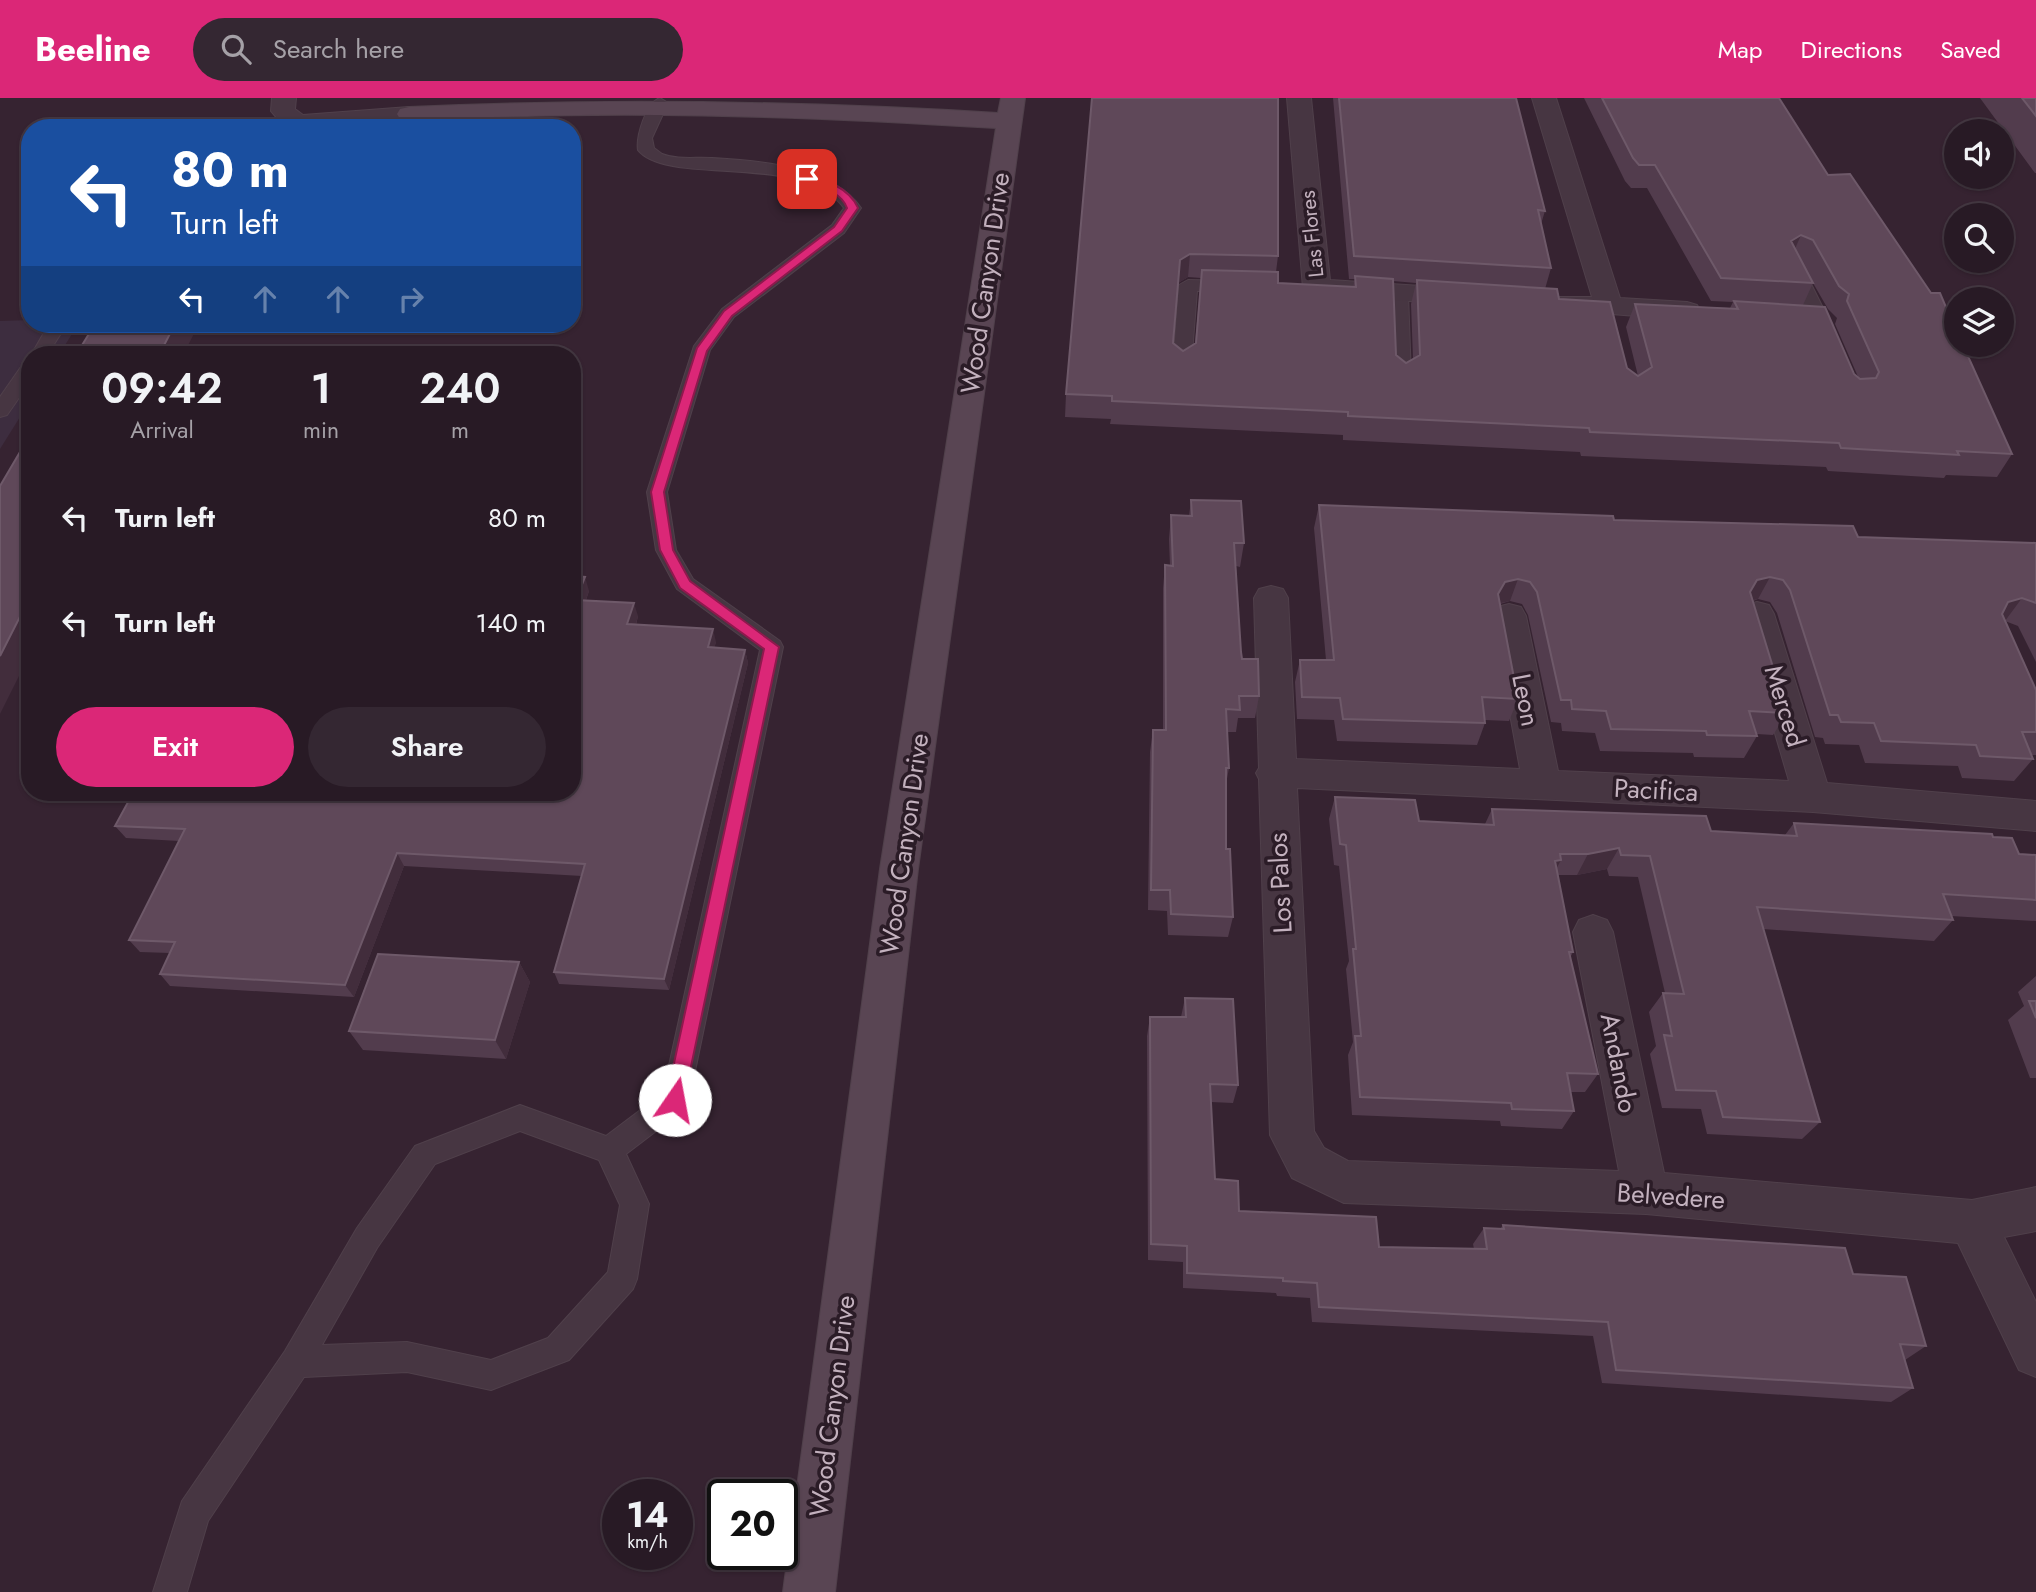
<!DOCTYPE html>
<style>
body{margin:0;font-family:Jost,sans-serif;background:#342732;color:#f1f3f6;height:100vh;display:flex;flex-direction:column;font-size:26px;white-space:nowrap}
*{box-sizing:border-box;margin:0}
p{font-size:23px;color:#a5a1a7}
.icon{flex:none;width:38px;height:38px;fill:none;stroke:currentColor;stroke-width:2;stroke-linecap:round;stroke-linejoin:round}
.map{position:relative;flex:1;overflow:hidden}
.drawer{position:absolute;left:21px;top:248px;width:560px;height:455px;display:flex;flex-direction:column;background:#281a25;border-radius:28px;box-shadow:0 2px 5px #0004,0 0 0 2px #443842}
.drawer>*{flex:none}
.top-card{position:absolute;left:21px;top:21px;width:560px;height:214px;border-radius:28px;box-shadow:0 2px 5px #0004,0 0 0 2px #443842;background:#1a4fa0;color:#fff;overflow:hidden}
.buttons{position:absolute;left:1944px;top:21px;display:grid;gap:14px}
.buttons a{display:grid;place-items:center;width:70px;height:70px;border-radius:50%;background:#281a25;box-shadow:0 2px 5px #0004,0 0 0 2px #443842;font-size:35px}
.speed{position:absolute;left:602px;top:1381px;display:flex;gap:14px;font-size:35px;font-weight:700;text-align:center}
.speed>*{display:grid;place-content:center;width:91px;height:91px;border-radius:50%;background:#281a25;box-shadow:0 2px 5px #0004,0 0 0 2px #443842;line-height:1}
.speed small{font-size:18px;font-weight:400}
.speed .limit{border:4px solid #111;border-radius:10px;background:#fff;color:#111}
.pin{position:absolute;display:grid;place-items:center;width:60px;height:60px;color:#fff;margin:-30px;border-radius:14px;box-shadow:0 4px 10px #0006}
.me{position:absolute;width:77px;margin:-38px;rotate:12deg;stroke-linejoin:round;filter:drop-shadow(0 0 5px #0008)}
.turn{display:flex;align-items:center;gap:24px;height:147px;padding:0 35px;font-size:32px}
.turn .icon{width:91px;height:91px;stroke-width:2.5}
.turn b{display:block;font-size:49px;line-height:60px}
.lanes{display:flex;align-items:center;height:66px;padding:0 35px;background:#0003;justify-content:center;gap:35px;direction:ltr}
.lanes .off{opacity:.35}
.eta{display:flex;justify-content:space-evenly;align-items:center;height:119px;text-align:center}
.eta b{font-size:42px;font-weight:600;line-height:49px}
.button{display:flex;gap:14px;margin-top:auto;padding:14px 35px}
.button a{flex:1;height:80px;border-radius:42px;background:#db2777;color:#fff;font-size:28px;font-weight:600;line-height:80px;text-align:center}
.button a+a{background:#342732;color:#f1f3f6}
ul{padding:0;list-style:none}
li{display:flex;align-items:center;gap:21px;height:105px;padding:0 35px}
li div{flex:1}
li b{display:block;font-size:26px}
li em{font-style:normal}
header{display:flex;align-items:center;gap:42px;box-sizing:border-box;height:98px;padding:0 35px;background:#db2777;color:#fff}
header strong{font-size:33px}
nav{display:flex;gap:38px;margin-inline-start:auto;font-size:24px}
.search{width:490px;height:63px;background:#342732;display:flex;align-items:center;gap:18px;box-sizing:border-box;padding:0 24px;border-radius:38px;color:#a5a1a7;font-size:26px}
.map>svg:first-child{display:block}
.green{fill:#3d2d3f}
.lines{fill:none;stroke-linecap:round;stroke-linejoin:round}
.lane-casing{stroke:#50404b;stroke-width:2}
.street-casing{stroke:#50404b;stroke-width:2}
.secondary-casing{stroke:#50404b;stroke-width:2}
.lane{fill:#473642;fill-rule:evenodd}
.street{fill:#473642;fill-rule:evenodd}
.secondary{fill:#594553;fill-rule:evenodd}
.wall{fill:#523c4d;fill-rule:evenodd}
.shaded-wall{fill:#422d3c}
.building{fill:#5f4859;stroke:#6e5969;stroke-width:2}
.route{fill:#db2777;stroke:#8e194d;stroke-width:2}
.labels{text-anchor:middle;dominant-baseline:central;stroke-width:7;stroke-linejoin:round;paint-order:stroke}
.far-street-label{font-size:21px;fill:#c3b1be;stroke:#2b1c27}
.street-label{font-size:26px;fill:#c3b1be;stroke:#2b1c27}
</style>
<header>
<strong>Beeline</strong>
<div class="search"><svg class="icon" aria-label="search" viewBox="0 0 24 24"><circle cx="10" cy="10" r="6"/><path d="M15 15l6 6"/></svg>Search here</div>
<nav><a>Map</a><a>Directions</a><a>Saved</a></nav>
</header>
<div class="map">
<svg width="2036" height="1494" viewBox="0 0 2036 1494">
<rect width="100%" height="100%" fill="#362331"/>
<path class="green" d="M30,222V226H78L59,257H30V303L0,351V223Z"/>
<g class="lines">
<defs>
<path id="lane" d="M660,0L668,5L652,40L654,50L662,56C677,62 695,59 711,60C759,63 831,67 861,110L844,135L734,219L710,252L667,394L676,452L693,481L780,543L783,549L689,1002L685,1011L626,1056L649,1106L637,1181L633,1191L569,1262L491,1292L407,1274L304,1279L208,1423L187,1494H153L182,1403L285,1253L357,1130L415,1048L520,1007L606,1038L663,995L760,552L677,491L656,452L647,394L694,248L722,211L832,127L844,110C803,53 668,89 638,52C636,39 646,4 660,0ZM520,1033L599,1062L620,1107L608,1174L548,1240L491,1262L407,1244L322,1247L377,1150L435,1066Z
M292,17L298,19V25L288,30H266Z
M1793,163L1802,168L1837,238L1834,242H1822L1819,238L1784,168Z
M1188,182L1233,183L1242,188L1233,193H1197L1191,268L1182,274L1173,268L1179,187Z
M1399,190L1408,195L1411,280L1402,286L1393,280L1390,195Z
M49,226H67L47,257L30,259Z
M30,264V284L7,317L0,319V299L23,266Z"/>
<path id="street" d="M272,0H296L295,11L303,17L409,9L418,11L421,16L418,21L409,23L291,30L283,27L271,13Z
M1287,0H1311L1330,182L1467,191L1477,193L1481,199L1477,205L1467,207L1307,196L1303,190Z
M1532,0H1556L1620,200L1687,204L1697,207L1701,213L1697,219L1687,222L1548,211L1544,205L1548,199H1592Z
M1271,488L1283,491L1288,500L1296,661L1520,671L1492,518L1497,509L1509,506L1521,509L1526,518L1558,673L1789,683L1740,516L1745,507L1757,504L1769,507L1774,516L1827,685L2036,703V733L1813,714L1297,690L1314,1033L1324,1050L1348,1063L1619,1073L1573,834L1579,822L1593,817L1607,822L1613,834L1664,1075L1972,1102L2036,1089V1133L2004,1139L2036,1204V1279L2019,1272L1958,1145L1646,1116L1344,1105L1292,1080L1270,1037L1259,681L1256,675L1259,670L1254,500L1259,491Z"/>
<path id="secondary" d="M1001,0H1025L918,771L835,1494H783L880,771L996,30C800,18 605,11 409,23L400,21L397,16L400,11L409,9C606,0 802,3 998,15Z"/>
</defs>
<use href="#lane" class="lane-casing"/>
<use href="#street" class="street-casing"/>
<use href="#secondary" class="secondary-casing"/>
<use href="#lane" class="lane"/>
<use href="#street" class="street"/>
<use href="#secondary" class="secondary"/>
</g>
<path class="wall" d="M1092,0L1278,158L1276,174L1278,185L1353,189L1355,181H1349L1333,0H1516L1545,113L1541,126L1551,170L1545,191L1559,201L1627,270L1638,278L1626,229L1635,206L1730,210L1733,204L1711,203L1647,90H1631L1625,83L1584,0H1779L1828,77L2012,356L1997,379L1946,377L1944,380L1828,373L1826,369L1581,358L1580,354L1343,342V337L1110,326L1111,321L1065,319L1066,296ZM1188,179L1201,180L1195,245L1183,253L1173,245L1178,185ZM1393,183L1416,185L1411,206L1413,261L1406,265L1396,257ZM1813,185L1828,211L1837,220L1835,226L1859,281L1854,276L1803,207Z
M1980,0H2036V75H2035Z
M1191,402L1244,445L1240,469L1236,468L1241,554L1242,561L1259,598L1255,620H1238L1236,634H1227L1229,670L1226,686V751L1233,819L1228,839L1168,837L1167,813L1148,812L1150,654L1153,632H1163V490L1165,467L1170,468L1169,441L1171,417L1189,418Z
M1319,407L1614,422L1858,439L2036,445V564L2018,528L2005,523L2036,592V657H2031L2033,661L2014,683L1962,680L1958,668L1865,665L1859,647L1825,646L1823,640L1815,639L1777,515L1770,504L1758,501L1753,503L1787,615L1773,637L1757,636V638L1744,660L1694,659L1693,655L1600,653L1595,635L1562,633L1561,625L1551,624L1528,517L1522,506L1510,503L1500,506L1518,601L1509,623L1485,622V625L1477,647L1337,643L1334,622L1297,621L1295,584L1300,562H1326L1314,430Z
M572,478L589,493L586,502L638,518L636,527L716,544L714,550L745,552L748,565L669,892L559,886L554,874L582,778L404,768L354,899L170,888L160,876L170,855L140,854L129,842L179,743L126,740L115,728Z
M1335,699L1419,723L1485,726L1492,711L1711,733L1785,737L1794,725L1993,739L2019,756L2036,757V823L1951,818L1953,822L1934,843L1763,831L1820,1024L1802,1041L1707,1036L1701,1011L1662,1010L1650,956L1656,948L1649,914L1663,895H1665L1638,779L1609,778L1607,771L1577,777H1558L1573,854L1570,860L1598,976L1585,994H1571L1574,1013L1562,1031L1501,1028L1500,1023L1352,1017L1348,957L1353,944L1346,871L1349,863L1339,768L1334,767L1329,721Z
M519,864L530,884L506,961L363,952L349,933Z
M2036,878V980H2030L2008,922L2024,908L2018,894Z
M1185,900L1238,987L1233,1005L1211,1004L1215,1081L1239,1113L1379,1149L1474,1151L1473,1146L1484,1130L1500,1131L1503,1127L1853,1176L1926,1248L1905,1262L1913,1290L1891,1304L1602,1285L1593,1238L1312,1224L1310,1200L1277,1198L1276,1195L1183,1190V1164L1148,1162L1147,938L1150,919H1181Z"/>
<path class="shaded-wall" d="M1801,137L1791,160V143Z
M1190,156L1188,179L1178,185L1180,162Z
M175,226H199L183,257H159Z
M585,479L589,493L581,516L576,502Z
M1770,479L1758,501L1744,504L1757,482Z
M1518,481L1510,503L1496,506L1498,496L1505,484Z
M30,499V556L0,616V558Z
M2022,500L2005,523L1991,527L2008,504Z
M634,505L638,518L632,540L627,526Z
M713,531L716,544L711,563L708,549Z
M745,552L748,565L669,892L664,881Z
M1619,750L1607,771L1577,777L1588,756Z
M397,755L404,768L354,899L345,887Z
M1561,762L1550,783L1555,763Z
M519,864L530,884L506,961L495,942Z"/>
<path class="building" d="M1092,0H1278V158L1190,156L1180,162L1173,245L1183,253L1196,245L1202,172L1278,174V185L1356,189L1355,178L1393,181L1396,257L1406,265L1420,257L1417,182L1557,191L1559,201L1610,204L1627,270L1638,278L1652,269L1635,206L1738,211L1734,203L1825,209L1854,276L1860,281L1876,280L1879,274L1847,203L1849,196L1839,188L1813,142L1801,137L1791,143L1813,185L1721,180L1655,67H1639L1633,60L1602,0H1779L1828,77L1850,76L1931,195H1940L1956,233V247H1963L2012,356L1957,353L1959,357L1841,350L1839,345L1590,334L1589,330L1348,318V314L1112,303V298L1066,296Z
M1339,0H1516L1545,113L1538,112L1551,170L1354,158Z
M2022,0H2036V18Z
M95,226H175L159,257H76Z
M30,337V499L0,558V388Z
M1191,402L1241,403L1244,445H1234L1241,554L1242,561H1258L1259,598H1239L1240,612L1226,611L1229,670H1226V751H1230L1233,819L1171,816L1170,792H1151L1153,632H1166L1165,467L1173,468L1171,417L1192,418Z
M1319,407L1613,418L1614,422L1853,428L1858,439L2036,445V505L2022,500L2008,504L2002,516L2036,592V634H2022L2033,661L1980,658L1976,647L1881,643L1874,625L1841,624L1838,617H1830L1790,492L1783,482L1770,479L1757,482L1750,494L1787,615L1749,613L1757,638L1707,637L1706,633L1611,631L1606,613L1572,611L1571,602H1561L1537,494L1530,484L1518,481L1505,484L1498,496L1518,601L1482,599L1485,625L1343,621L1340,600L1302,599L1300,562H1334Z
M572,478L585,479L576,502L634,505L627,526L713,531L708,549L745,552L664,881L554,874L585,766L397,755L345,887L160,876L175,844L129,842L185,731L115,728L133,695H572Z
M1335,699L1415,702L1419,723L1494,727L1492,711L1706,718L1711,733L1797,738L1794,725L1992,736L1993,739L2012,740L2019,756L2036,757V802L1943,796L1953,822L1757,809L1820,1024L1723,1019L1716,993L1676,992L1664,937L1672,938L1663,895L1684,896L1650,758L1621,757L1619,750L1588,756H1560L1561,762L1555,763L1573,854H1569L1598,976L1567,975L1574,1013L1512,1011L1511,1005L1360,999L1355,938H1361L1353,851H1356L1346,747L1340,746Z
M378,856L519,864L495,942L349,933Z
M1185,900L1233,901L1238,987L1210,986L1215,1081L1238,1083L1239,1113L1376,1119L1379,1149L1487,1151L1484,1130L1504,1131L1503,1127L1845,1150L1853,1176L1906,1179L1926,1248L1900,1246L1913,1290L1616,1272L1608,1224L1319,1209L1317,1185L1283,1183V1180L1187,1175V1148L1151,1146L1150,919H1186Z
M2029,903H2036V920Z"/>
<path class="route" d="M803,79C822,77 851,92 858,110L842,133L732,218L707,253L664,394L673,452L690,483L779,549L684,1002L681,1007L675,1010L668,1007L666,1002L764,551L680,490L660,452L651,394L697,250L724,213L834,129L847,110C841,93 819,89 803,83Z"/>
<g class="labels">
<g class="far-street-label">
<text transform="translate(1312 136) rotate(-96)">Las Flores</text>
</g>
<g class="street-label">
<text transform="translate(985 185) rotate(-82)">Wood Canyon Drive</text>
<text transform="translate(1526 602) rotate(79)">Leon</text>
<text transform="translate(1785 608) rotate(73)">Merced</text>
<text transform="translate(1656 692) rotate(3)">Pacifica</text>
<text transform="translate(904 746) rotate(-82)">Wood Canyon Drive</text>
<text transform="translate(1280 785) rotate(-93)">Los Palos</text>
<text transform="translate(1619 965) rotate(79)">Andando</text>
<text transform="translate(1671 1098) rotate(4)">Belvedere</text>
<text transform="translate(832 1308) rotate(-83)">Wood Canyon Drive</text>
</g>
</g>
</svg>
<div class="buttons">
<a><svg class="icon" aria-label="sound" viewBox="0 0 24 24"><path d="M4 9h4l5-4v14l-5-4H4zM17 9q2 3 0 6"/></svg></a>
<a><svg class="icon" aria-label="search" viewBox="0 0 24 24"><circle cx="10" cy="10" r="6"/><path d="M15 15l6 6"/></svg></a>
<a><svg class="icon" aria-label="layers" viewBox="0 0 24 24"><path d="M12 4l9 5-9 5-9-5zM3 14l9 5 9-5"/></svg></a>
</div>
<div class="speed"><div>14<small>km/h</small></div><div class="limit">20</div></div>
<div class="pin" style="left:807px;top:81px;background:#d93025"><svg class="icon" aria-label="arrive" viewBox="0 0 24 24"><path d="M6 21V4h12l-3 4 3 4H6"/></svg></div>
<svg class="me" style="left:675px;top:1002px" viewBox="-20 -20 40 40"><circle r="19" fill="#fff"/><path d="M0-13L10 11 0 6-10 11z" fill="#db2777"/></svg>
<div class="top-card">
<div class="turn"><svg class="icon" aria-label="left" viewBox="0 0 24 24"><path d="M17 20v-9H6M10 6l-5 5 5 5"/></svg><div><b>80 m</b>Turn left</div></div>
<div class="lanes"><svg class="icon" aria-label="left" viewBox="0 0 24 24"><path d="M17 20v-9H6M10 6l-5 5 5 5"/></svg><svg class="icon off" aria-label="ahead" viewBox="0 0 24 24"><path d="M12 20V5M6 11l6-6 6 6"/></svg><svg class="icon off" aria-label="ahead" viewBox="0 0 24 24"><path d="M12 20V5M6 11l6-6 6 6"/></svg><svg class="icon off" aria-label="right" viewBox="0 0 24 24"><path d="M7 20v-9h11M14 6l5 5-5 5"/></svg></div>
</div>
<section class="drawer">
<div class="eta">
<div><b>09:42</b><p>Arrival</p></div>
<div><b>1</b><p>min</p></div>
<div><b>240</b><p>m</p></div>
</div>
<ul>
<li><svg class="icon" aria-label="left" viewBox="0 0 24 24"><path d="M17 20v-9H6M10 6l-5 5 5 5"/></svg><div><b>Turn left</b></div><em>80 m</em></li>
<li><svg class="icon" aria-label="left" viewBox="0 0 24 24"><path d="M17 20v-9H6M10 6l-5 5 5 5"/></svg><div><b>Turn left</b></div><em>140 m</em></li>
</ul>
<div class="button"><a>Exit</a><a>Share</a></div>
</section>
</div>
